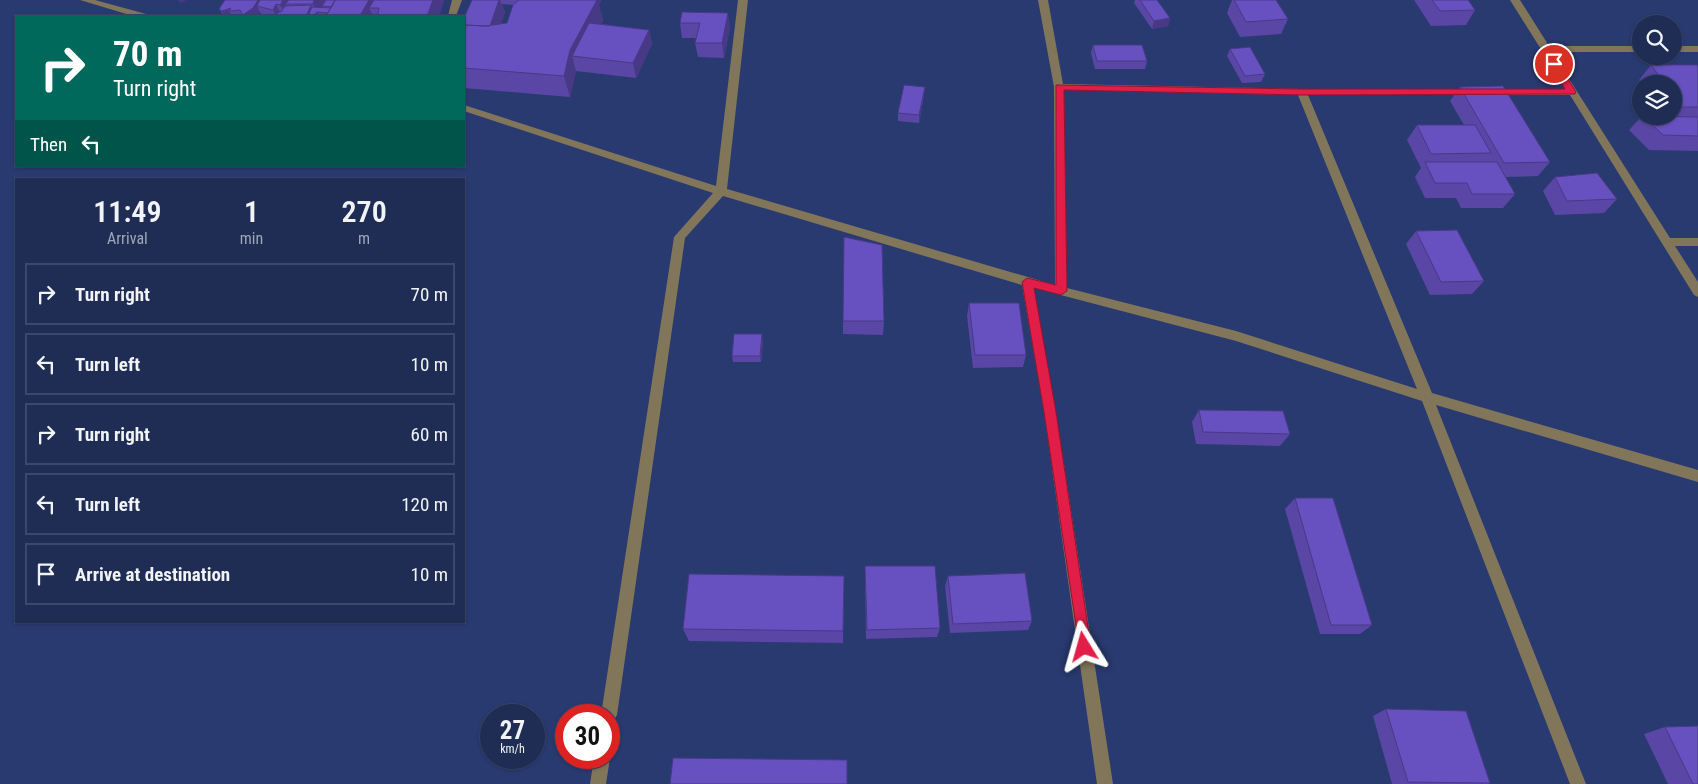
<!DOCTYPE html>
<style>
body{margin:0;font-family:"Roboto Condensed",sans-serif;background:#27345a;color:#f1f3f6;height:100vh;display:flex;flex-direction:column;font-size:19px;white-space:nowrap}
*{box-sizing:border-box;margin:0}
p{font-size:16px;color:#a1a7b8}
.icon{flex:none;width:28px;height:28px;fill:none;stroke:currentColor;stroke-width:2;stroke-linecap:round;stroke-linejoin:round}
.map{position:relative;flex:1;overflow:hidden}
.details{position:absolute;left:15px;top:178px;width:450px;height:445px;display:flex;flex-direction:column;background:#1f2c54;border-radius:0px;box-shadow:0 1px 4px #0004,0 0 0 1px #3c486b}
.details>*{flex:none}
.hud{position:absolute;left:15px;top:15px;width:450px;height:152px;border-radius:0px;box-shadow:0 1px 4px #0004,0 0 0 1px #3c486b;background:#00695c;color:#fff;overflow:hidden}
.fabs{position:absolute;left:1632px;top:15px;display:grid;gap:10px}
.fabs a{display:grid;place-items:center;width:50px;height:50px;border-radius:50%;background:#1f2c54;box-shadow:0 1px 4px #0004,0 0 0 1px #3c486b;font-size:25px}
.speed{position:absolute;left:480px;top:704px;display:flex;gap:10px;font-size:25px;font-weight:700;text-align:center}
.speed>*{display:grid;place-content:center;width:65px;height:65px;border-radius:50%;background:#1f2c54;box-shadow:0 1px 4px #0004,0 0 0 1px #3c486b;line-height:1}
.speed small{font-size:12px;font-weight:400}
.speed .limit{border:8px solid #d22;background:#fff;color:#111}
.pin{position:absolute;display:grid;place-items:center;width:42px;height:42px;color:#fff;margin:-21px;border:2px solid #fff;border-radius:50%;box-shadow:0 1px 5px #0007}
.me{position:absolute;width:55px;margin:-28px;rotate:352deg;stroke-linejoin:round;filter:drop-shadow(0 0 4px #0008)}
.turn{display:flex;align-items:center;gap:18px;height:105px;padding:0 15px;font-size:22px}
.turn .icon{width:65px;height:65px;stroke-width:2.5}
.turn b{display:block;font-size:35px;line-height:42px}
.then{display:flex;align-items:center;height:48px;padding:0 15px;background:#0003;gap:10px;font-size:19px}
.eta{display:flex;justify-content:space-evenly;align-items:center;height:85px;text-align:center}
.eta b{font-size:30px;font-weight:600;line-height:35px}
ul{padding:0;list-style:none}
li{display:flex;align-items:center;gap:15px;height:62px;margin:0 10px 8px;padding:0 5px;border:2px solid #3c486b;border-radius:0px}
li div{flex:1}
li b{display:block;font-size:19px}
li em{font-style:normal}
.map>svg:first-child{display:block}
.lines{fill:none;stroke-linecap:round;stroke-linejoin:round}
.minor{fill:#82765a;fill-rule:evenodd}
.wall{fill:#5946a5;fill-rule:evenodd}
.shaded-wall{fill:#483986}
.building{fill:#6751c0;stroke:#483986}
.route{fill:#e11d48;stroke:#92132f}
</style>
<div class="map">
<svg width="1698" height="784" viewBox="0 0 1698 784">
<rect width="100%" height="100%" fill="#293a70"/>
<g class="lines">
<path class="minor" d="M80,0H95L146,14L148,16H133Z
M452,0H462L456,16H448Z
M738,0H748L727,189L1055,285L1054,87L1038,0H1048L1063,84L1302,89H1566L1510,0H1520L1549,46H1641V52H1552L1670,238H1698V246H1675L1698,282V297L1694,295L1570,95H1308L1432,393L1698,470V482L1436,405L1586,784H1570L1422,401L1236,341L1034,288L1056,412L1113,784H1097L1044,412L1022,285L723,196L685,238L617,715L614,720L609,723V715H601L674,237L713,193L464,111V105L716,186ZM1064,90L1298,95L1417,389L1236,331L1067,288Z
M1674,46H1698V52H1674Z
M609,755L610,758L606,784H590L594,758H609Z"/>
</g>
<path class="wall" d="M225,0H444L439,16H272L261,14L260,12L257,16H224L219,9Z
M472,0H601L599,5L603,20L601,24L649,30L652,44L636,78L576,71L570,97L464,88V18ZM502,4L513,5L507,23L501,24L505,12Z
M1135,0H1157L1170,18L1168,26L1152,29L1134,3Z
M1232,0H1276L1288,19L1281,34L1240,37L1227,13Z
M1414,0H1468L1475,10L1466,25L1431,26Z
M682,12L730,27L724,58L698,57L695,43L696,38H682L680,23Z
M1093,45L1147,61L1145,69H1095L1091,53Z
M1230,49L1265,74L1261,82L1242,83L1227,56Z
M1651,65H1698V151L1649,150L1629,130L1642,116H1674V84H1641L1639,80Z
M1460,87L1550,162L1538,176L1506,177L1515,194L1503,208H1461L1456,198H1425L1415,177L1421,168L1407,140L1417,125H1464L1450,101Z
M924,95L919,123L898,121V113Z
M1555,177L1617,199L1604,213L1555,215L1543,191Z
M1416,231L1484,281L1472,294L1430,295L1406,244Z
M969,303L1026,355L1023,367L973,368L967,316Z
M843,321H884L883,335L843,334Z
M763,341L761,362H733L732,356Z
M1199,410L1290,434L1280,446L1196,444L1192,422Z
M1295,498L1372,625L1360,634H1320L1285,509Z
M865,566L940,628L937,637L866,639Z
M844,576L843,643L689,641L683,629Z
M948,576L1032,621L1028,630L950,633L945,586Z
M1386,709L1490,783L1488,784H1392L1373,716Z
M1665,727L1698,784H1668L1644,734Z"/>
<path class="shaded-wall" d="M178,0H187L180,3Z
M258,0H267L257,6L260,12L258,15L257,16H243V15Z
M283,0H293L285,4L287,8L285,12L280,5Z
M313,0H331L322,6L323,8L317,12L313,4Z
M369,0H380L379,8H369L373,16H354Z
M433,0H444L439,16H427Z
M499,0H500L505,12L493,47L488,32Z
M596,0H601L599,5L603,20L583,58L572,56L576,71L570,97L564,76L570,50Z
M276,4L280,12L277,16L273,10Z
M311,5L315,13L317,12L319,16H313L309,14L310,16H301Z
M231,8L229,11L232,16H225L222,11Z
M728,13L730,27L724,58L722,43Z
M1170,18L1168,26L1152,29L1154,21Z
M649,30L652,44L636,78L633,63Z
M925,87L924,95L919,123V115Z
M762,334L763,341L761,362L760,356Z"/>
<path class="building" d="M225,0H258L253,8L243,15L240,10L229,11L231,8L222,11L219,9Z
M260,0H283L280,5L276,4L273,10L257,6Z
M289,0H313L314,1L313,4H285Z
M326,0H335L332,7L322,6Z
M335,0H369L361,14L354,16H326Z
M374,0H433L427,16H373V15L378,14L379,8H369Z
M472,0H499L490,26H486L464,25V18Z
M519,0H597L570,50L564,76L464,68V25L486,26L507,23L513,5Z
M1140,0H1157L1170,18L1154,21Z
M1234,0H1276L1288,19L1246,22Z
M1432,0H1468L1475,10L1440,11Z
M311,5L307,14L301,16H274L279,12H281L285,6Z
M312,7L331,8L328,13L317,12L313,16L309,14Z
M682,12L728,13L722,43H695L700,23H680Z
M589,23L649,30L633,63L572,56Z
M1093,45H1142L1147,61H1097Z
M1250,47L1265,74L1245,76L1230,49Z
M1651,65H1698V107H1682L1674,96V84H1665Z
M904,85L925,87L919,115L898,113Z
M1503,86L1550,162L1504,163L1460,87Z
M1643,116L1698,117V136L1663,135Z
M1417,125H1475L1491,153L1431,154Z
M1425,162H1497L1515,194H1472L1467,183H1435Z
M1597,173L1617,199L1567,201L1555,177Z
M1457,230L1484,281L1441,282L1416,231Z
M844,237L882,245L884,321H843Z
M969,303H1019L1026,355H975Z
M734,334H762L760,356H732Z
M1199,410L1283,411L1290,434L1203,432Z
M1295,498H1333L1372,625H1331Z
M865,566H935L940,628L867,630Z
M1025,573L1032,621L953,624L948,576Z
M689,574L844,576L843,631L683,629Z
M1386,709L1466,711L1490,783L1408,782Z
M1698,726V784H1693L1665,727Z
M673,758L847,760V784H670Z"/>
<path class="route" d="M1551,61H1557L1576,92L1575,94L1302,95L1064,90L1067,291L1061,295L1034,288L1056,412L1091,647L1089,652L1084,653L1080,652L1044,412L1022,282L1027,278L1056,285V85L1302,89H1565L1550,64Z"/>
</svg>
<div class="fabs">
<a><svg class="icon" aria-label="search" viewBox="0 0 24 24"><circle cx="10" cy="10" r="6"/><path d="M15 15l6 6"/></svg></a>
<a><svg class="icon" aria-label="layers" viewBox="0 0 24 24"><path d="M12 4l9 5-9 5-9-5zM3 14l9 5 9-5"/></svg></a>
</div>
<div class="speed"><div>27<small>km/h</small></div><div class="limit">30</div></div>
<div class="pin" style="left:1554px;top:64px;background:#d93025"><svg class="icon" aria-label="arrive" viewBox="0 0 24 24"><path d="M6 21V4h12l-3 4 3 4H6"/></svg></div>
<svg class="me" style="left:1084px;top:647px" viewBox="-20 -20 40 40"><path d="M0-17L14 15 0 8-14 15z" fill="#e11d48" stroke="#fff" stroke-width="4"/></svg>
<div class="hud">
<div class="turn"><svg class="icon" aria-label="right" viewBox="0 0 24 24"><path d="M7 20v-9h11M14 6l5 5-5 5"/></svg><div><b>70 m</b>Turn right</div></div>
<div class="then">Then<svg class="icon" aria-label="left" viewBox="0 0 24 24"><path d="M17 20v-9H6M10 6l-5 5 5 5"/></svg></div>
</div>
<section class="details">
<div class="eta">
<div><b>11:49</b><p>Arrival</p></div>
<div><b>1</b><p>min</p></div>
<div><b>270</b><p>m</p></div>
</div>
<ul>
<li><svg class="icon" aria-label="right" viewBox="0 0 24 24"><path d="M7 20v-9h11M14 6l5 5-5 5"/></svg><div><b>Turn right</b></div><em>70 m</em></li>
<li><svg class="icon" aria-label="left" viewBox="0 0 24 24"><path d="M17 20v-9H6M10 6l-5 5 5 5"/></svg><div><b>Turn left</b></div><em>10 m</em></li>
<li><svg class="icon" aria-label="right" viewBox="0 0 24 24"><path d="M7 20v-9h11M14 6l5 5-5 5"/></svg><div><b>Turn right</b></div><em>60 m</em></li>
<li><svg class="icon" aria-label="left" viewBox="0 0 24 24"><path d="M17 20v-9H6M10 6l-5 5 5 5"/></svg><div><b>Turn left</b></div><em>120 m</em></li>
<li><svg class="icon" aria-label="arrive" viewBox="0 0 24 24"><path d="M6 21V4h12l-3 4 3 4H6"/></svg><div><b>Arrive at destination</b></div><em>10 m</em></li>
</ul>
</section>
</div>
